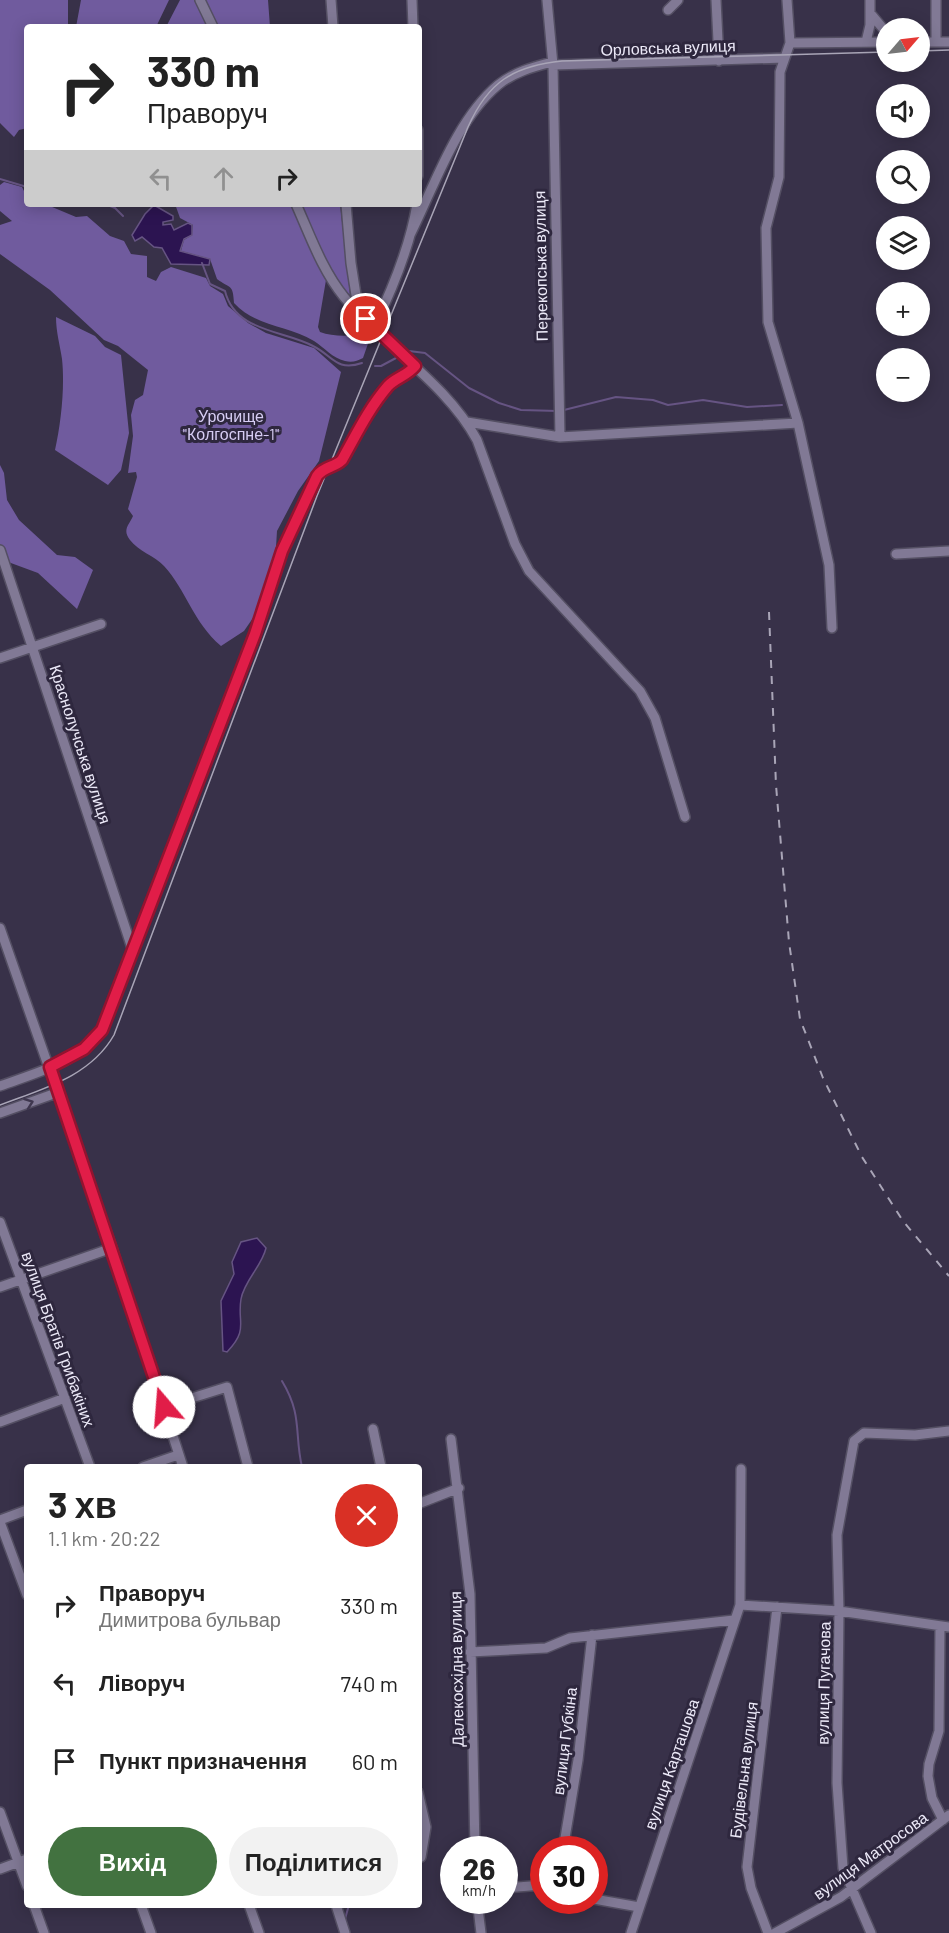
<!DOCTYPE html>
<html lang="uk">
<meta charset="utf-8">
<style>
body{margin:0;font-family:Barlow,sans-serif;background:#f2f2f2;color:#222;height:100vh;display:flex;flex-direction:column;font-size:22px;white-space:nowrap}
*{box-sizing:border-box;margin:0}
p{font-size:20px;color:#767676}
.icon{flex:none;width:33px;height:33px;fill:none;stroke:currentColor;stroke-width:2;stroke-linecap:round;stroke-linejoin:round}
.map{position:relative;flex:1;overflow:hidden}
.sheet{position:absolute;left:24px;top:1464px;width:398px;height:444px;display:flex;flex-direction:column;background:#fff;border-radius:6px;box-shadow:0 3px 15px #0003}
.sheet>*{flex:none}
.guide{position:absolute;left:24px;top:24px;width:398px;height:183px;border-radius:6px;box-shadow:0 3px 15px #0003;background:#fff;color:#222;overflow:hidden}
.needle{width:39px;rotate:62deg}
.fabs{position:absolute;left:876px;top:18px;display:grid;gap:12px}
.fabs a{display:grid;place-items:center;width:54px;height:54px;border-radius:50%;background:#fff;box-shadow:0 3px 15px #0003;font-size:30px}
.speed{position:absolute;left:440px;top:1836px;display:flex;gap:12px;font-size:30px;font-weight:700;text-align:center}
.speed>*{display:grid;place-content:center;width:78px;height:78px;border-radius:50%;background:#fff;box-shadow:0 3px 15px #0003;line-height:1}
.speed small{font-size:15px;font-weight:400}
.speed .limit{border:9px solid #d22;background:#fff;color:#111}
.pin{position:absolute;display:grid;place-items:center;width:51px;height:51px;color:#fff;margin:-26px;border:3px solid #fff;border-radius:50%;box-shadow:0 2px 6px #0007}
.me{position:absolute;width:66px;margin:-33px;rotate:342deg;stroke-linejoin:round;filter:drop-shadow(0 0 4px #0008)}
.turn{display:flex;align-items:center;gap:21px;height:126px;padding:0 24px;font-size:27px}
.turn .icon{width:78px;height:78px;stroke-width:2.5}
.turn b{display:block;font-size:42px;line-height:51px}
.lanes{display:flex;align-items:center;height:57px;padding:0 24px;background:#0003;justify-content:center;gap:30px;direction:ltr}
.lanes .off{opacity:.35}
.round{display:grid;place-items:center;flex:none;width:63px;height:63px;border-radius:32px;background:#f2f2f2}
.summary{display:flex;align-items:center;justify-content:space-between;height:102px;padding:0 24px}
h1{font-size:36px;font-weight:700;line-height:45px}
.action{display:flex;gap:12px;margin-top:auto;padding:12px 24px}
.action a{flex:1;height:69px;border-radius:36px;background:#427240;color:#fff;font-size:24px;font-weight:700;line-height:69px;text-align:center}
.action a+a{background:#f2f2f2;color:#222}
ul{padding:0;list-style:none}
li{display:flex;align-items:center;gap:18px;height:78px;padding:0 24px}
li div{flex:1}
li b{display:block;font-size:22px}
li em{font-style:normal}
.map>svg:first-child{display:block}
.forest{fill:#705b9e}
.water{fill:#2c1451;stroke:#665483;stroke-width:1.5}
.lines{fill:none;stroke-linecap:round;stroke-linejoin:round}
.stream{stroke:#665483;stroke-width:2}
.minor-casing{stroke:#544f63;stroke-width:12}
.minor{stroke:#817995;stroke-width:9}
.tram{stroke:#a9a5b7;stroke-width:1.5}
.rail{stroke:#a9a5b7;stroke-width:2;stroke-dasharray:8 8;stroke-linecap:butt}
.oneway{stroke:#3f374f}
.route-casing{stroke:#92132f;stroke-width:15}
.route{stroke:#e11d48;stroke-width:10}
.labels{text-anchor:middle;dominant-baseline:central;stroke-width:6;stroke-linejoin:round;paint-order:stroke}
.street-label{font-size:16px;fill:#ece9f8;stroke:#2e273e}
.park-label{font-size:16px;fill:#d6ccf3;stroke:#2e273e}
</style>
<div class="map">
<svg width="949" height="1933" viewBox="0 0 949 1933">
<rect width="100%" height="100%" fill="#383149"/>
<path class="forest" d="M0,0H68V27H27V128L19,130L14,137L0,123Z
M81,0H169L156,27H76Z
M180,0H194L208,27H166Z
M205,0H268L270,27H217Z
M4,182L22,187L27,197V204H45L76,217L87,216L110,236L124,241L131,254L147,256V277L156,281L161,272L171,267L206,278L210,286L223,294L228,306L248,323L266,333L314,348L341,372L319,461L298,491L277,531L276,547L255,615L244,631L221,646C193,622 186,590 164,566C155,556 138,551 130,540C122,530 129,525 133,516L128,509L137,477L136,472L128,473L133,436L131,415L135,400L143,395L148,370L118,346L104,340L50,290L0,254V225L12,221L0,211V185Z
M175,204H294L326,280L318,327L320,332C334,337 353,337 367,332L371,335L363,358C357,361 352,363 345,361C332,358 325,348 314,341C287,325 256,327 234,303C233,283 230,289 217,279L210,259L181,251L184,240L192,235L193,225L180,218Z
M299,204H340L350,295C324,275 313,233 299,204Z
M56,317L95,336L105,347L121,355L129,433L121,470L108,485L55,450C61,423 65,387 62,359C60,345 56,332 56,317Z
M0,465L4,473L7,500L19,520L57,555L75,557L93,570L77,609L38,573L0,559Z"/>
<path class="water" d="M154,205L173,216V220L163,222V225L171,224L174,230L188,223L192,225V235L184,239L180,251L210,259L209,265L171,264L162,248L154,247L142,237L135,241L132,235L145,214Z
M257,1238L266,1248C262,1266 244,1281 241,1299C237,1323 249,1329 227,1352L223,1351L221,1301L234,1274L232,1262L241,1242Z"/>
<g class="lines">
<path class="stream" d="M0,179L27,187
M105,204L115,208L123,216
M202,263L210,284L225,291C235,332 283,330 313,346C332,355 336,372 362,363
M409,351L425,353L469,388L499,403L521,410L558,411
M375,366H381L396,358
M564,410L616,397L653,400L668,405L703,400L747,407L782,405
M282,1381C303,1416 294,1433 302,1467
M345,1919L349,1905"/>
<defs>
<path id="minor" d="M200,0L213,27
M331,0L333,27
M412,0L413,27
M716,0L719,61
M787,0L790,43L780,72L779,177L766,228L768,322L798,423L829,565L832,628
M668,10L678,0
M870,13L886,32
M866,42L870,25V0
M920,42H949
M936,42V0
M790,43L886,42
M553,65L784,58
M418,130V176
M296,204C310,235 322,270 344,297C385,347 446,383 477,440L515,544L529,571L640,691L655,718L685,817
M346,204L351,263L359,314
M410,235C434,187 456,120 498,85C514,72 533,67 552,62
M374,327C393,288 410,247 417,204
M467,422L560,437L553,65L547,0
M560,437L798,423
M0,550L132,948
M896,554L949,551
M0,658L101,624
M0,928L112,1248L183,1467
M0,1086C35,1073 79,1062 102,1031L255,634L286,541L321,471L342,460L373,404L393,381L407,374L415,366
M0,1113L59,1092
M0,1222L90,1467
M0,1287L112,1248
M163,1407L227,1387L248,1467
M0,1422L65,1398
M373,1429L381,1467
M451,1439L470,1594L475,1850
M143,1467L178,1455
M418,1504L459,1488
M0,1520L27,1510
M0,1522L27,1595
M740,1605L839,1611L949,1627
M940,1628L939,1731L929,1764L928,1776L932,1798L943,1820
M470,1652L546,1648L570,1638L734,1620
M418,1792L426,1827L421,1857
M0,1812L27,1886
M563,1850L578,1760L592,1635
M0,1869L27,1859
M504,1888L543,1885
M594,1899L639,1907
M477,1900L481,1933
M34,1905L44,1933
M141,1905L151,1933
M249,1905L259,1933
M336,1905L345,1933
M631,1933L740,1605L741,1469
M768,1933L751,1888L747,1867L777,1607
M775,1933L841,1897L949,1815
M871,1933L843,1868L837,1783L839,1611L837,1535L854,1441L864,1433L915,1435L949,1431"/>
</defs>
<use href="#minor" class="minor-casing"/>
<use href="#minor" class="minor"/>
<path class="tram" d="M920,51L949,50
M0,1105C42,1089 90,1077 114,1035L317,496L468,127C488,82 513,66 562,61L886,52"/>
<path class="rail" d="M769,612L776,785L789,942L800,1019L823,1078L862,1157L903,1221L949,1276"/>
</g>
<defs><path id="oneway-chevron" d="M-2-3.5L2.5 0L-2 3.5" fill="none" stroke-width="1.6" stroke-linecap="round" stroke-linejoin="round" transform="scale(1.5)"/></defs>
<use class="oneway" href="#oneway-chevron" transform="translate(29 1103) rotate(-20)"/>
<g class="lines">
<defs>
<path id="route" d="M164,1407L50,1067L84,1049L102,1030L255,634L282,551L317,476C324,466 334,468 342,460C356,435 369,408 388,386C395,378 407,376 415,366L366,319"/>
</defs>
<use href="#route" class="route-casing"/>
<use href="#route" class="route"/>
</g>
<g class="labels">
<g class="street-label">
<text transform="translate(668 47) rotate(-2)">Орловська вулиця</text>
<text transform="translate(540 266) rotate(-91)">Перекопська вулиця</text>
<text transform="translate(81 744) rotate(72)">Краснолучська вулиця</text>
<text transform="translate(59 1339) rotate(70)">вулиця Братів Грибакіних</text>
<text transform="translate(456 1669) rotate(-91)">Далекосхідна вулиця</text>
<text transform="translate(823 1683) rotate(-89)">вулиця Пугачова</text>
<text transform="translate(564 1741) rotate(-83)">вулиця Губкіна</text>
<text transform="translate(671 1764) rotate(-71)">вулиця Карташова</text>
<text transform="translate(743 1770) rotate(-83)">Будівельна вулиця</text>
<text transform="translate(870 1855) rotate(-36)">вулиця Матросова</text>
</g>
<g class="park-label">
<text x="231" y="415">Урочище<tspan x="231" dy="18">"Колгоспне-1"</tspan></text>
</g>
</g>
</svg>
<div class="fabs">
<a><svg class="needle" viewBox="-14 -14 28 28"><path d="M0-13l5 13h-10z" fill="#e53935"/><path d="M0 13l5-13h-10z" fill="#767676"/></svg></a>
<a><svg class="icon" aria-label="sound" viewBox="0 0 24 24"><path d="M4 9h4l5-4v14l-5-4H4zM17 9q2 3 0 6"/></svg></a>
<a><svg class="icon" aria-label="search" viewBox="0 0 24 24"><circle cx="10" cy="10" r="6"/><path d="M15 15l6 6"/></svg></a>
<a><svg class="icon" aria-label="layers" viewBox="0 0 24 24"><path d="M12 4l9 5-9 5-9-5zM3 14l9 5 9-5"/></svg></a>
<a>+</a>
<a>−</a>
</div>
<div class="speed"><div>26<small>km/h</small></div><div class="limit">30</div></div>
<div class="pin" style="left:366px;top:319px;background:#d93025"><svg class="icon" aria-label="arrive" viewBox="0 0 24 24"><path d="M6 21V4h12l-3 4 3 4H6"/></svg></div>
<svg class="me" style="left:164px;top:1407px" viewBox="-20 -20 40 40"><circle r="19" fill="#fff"/><path d="M0-13L10 11 0 6-10 11z" fill="#e11d48"/></svg>
<div class="guide">
<div class="turn"><svg class="icon" aria-label="right" viewBox="0 0 24 24"><path d="M7 20v-9h11M14 6l5 5-5 5"/></svg><div><b>330 m</b>Праворуч</div></div>
<div class="lanes"><svg class="icon off" aria-label="left" viewBox="0 0 24 24"><path d="M17 20v-9H6M10 6l-5 5 5 5"/></svg><svg class="icon off" aria-label="ahead" viewBox="0 0 24 24"><path d="M12 20V5M6 11l6-6 6 6"/></svg><svg class="icon" aria-label="right" viewBox="0 0 24 24"><path d="M7 20v-9h11M14 6l5 5-5 5"/></svg></div>
</div>
<section class="sheet">
<div class="summary"><div><h1>3 хв</h1><p>1.1 km · 20:22</p></div><a class="round" style="background:#d93025;color:#fff"><svg class="icon" aria-label="close" viewBox="0 0 24 24"><path d="M6 6l12 12M18 6L6 18"/></svg></a></div>
<ul>
<li><svg class="icon" aria-label="right" viewBox="0 0 24 24"><path d="M7 20v-9h11M14 6l5 5-5 5"/></svg><div><b>Праворуч</b><p>Димитрова бульвар</p></div><em>330 m</em></li>
<li><svg class="icon" aria-label="left" viewBox="0 0 24 24"><path d="M17 20v-9H6M10 6l-5 5 5 5"/></svg><div><b>Ліворуч</b></div><em>740 m</em></li>
<li><svg class="icon" aria-label="arrive" viewBox="0 0 24 24"><path d="M6 21V4h12l-3 4 3 4H6"/></svg><div><b>Пункт призначення</b></div><em>60 m</em></li>
</ul>
<div class="action"><a>Вихід</a><a>Поділитися</a></div>
</section>
</div>
